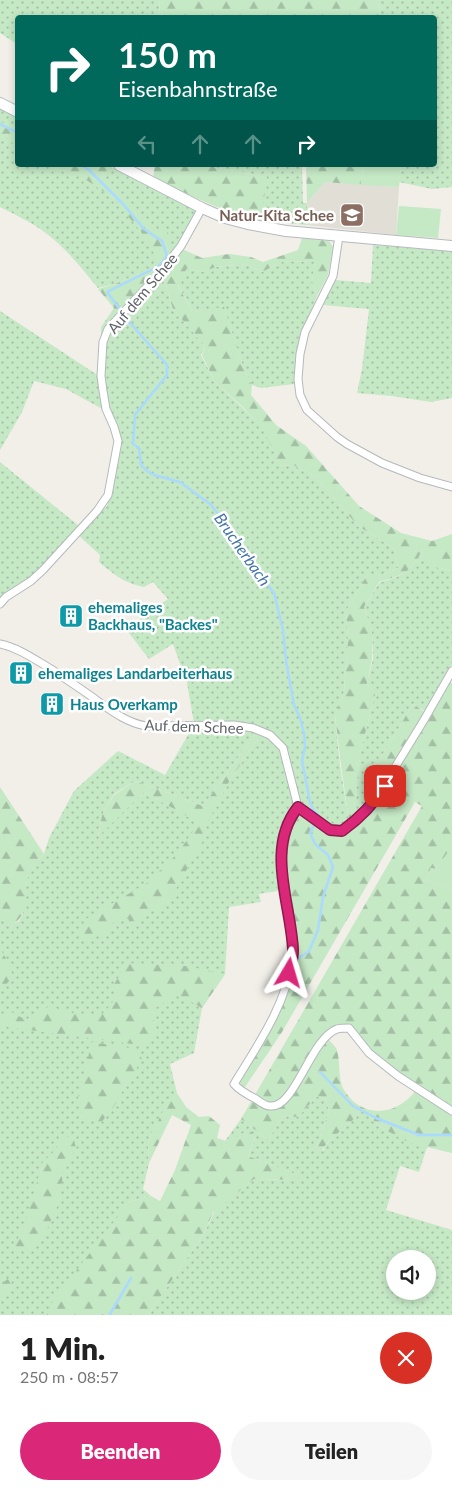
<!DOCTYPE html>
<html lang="de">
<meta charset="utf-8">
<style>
body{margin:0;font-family:Lato,sans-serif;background:#f6f6f6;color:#222;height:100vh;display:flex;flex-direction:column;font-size:19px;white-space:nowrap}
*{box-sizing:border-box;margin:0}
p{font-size:16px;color:#767676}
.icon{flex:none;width:28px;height:28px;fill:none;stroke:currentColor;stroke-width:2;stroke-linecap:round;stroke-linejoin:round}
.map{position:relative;height:1315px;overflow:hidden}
.drawer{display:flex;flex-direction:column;background:#fff;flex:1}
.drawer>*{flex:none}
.banner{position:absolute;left:15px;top:15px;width:422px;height:152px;border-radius:5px;box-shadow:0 2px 8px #0003;background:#00695c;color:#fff;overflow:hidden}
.tools{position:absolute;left:386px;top:1250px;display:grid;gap:10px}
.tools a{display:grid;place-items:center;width:50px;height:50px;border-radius:50%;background:#fff;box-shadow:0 2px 8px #0003;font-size:25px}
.pin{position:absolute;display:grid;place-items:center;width:42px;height:42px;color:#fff;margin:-21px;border-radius:10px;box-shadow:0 2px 8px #0006}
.me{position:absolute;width:55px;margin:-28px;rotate:7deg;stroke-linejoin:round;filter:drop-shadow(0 0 4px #0008)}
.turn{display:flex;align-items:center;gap:18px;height:105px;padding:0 20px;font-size:22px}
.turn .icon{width:65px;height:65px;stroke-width:2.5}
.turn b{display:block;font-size:35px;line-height:42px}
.lanes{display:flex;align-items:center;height:48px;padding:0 20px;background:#0003;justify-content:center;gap:25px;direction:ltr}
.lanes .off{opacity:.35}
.round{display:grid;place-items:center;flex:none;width:52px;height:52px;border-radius:26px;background:#f6f6f6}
.summary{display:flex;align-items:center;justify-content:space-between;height:85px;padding:0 20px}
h1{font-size:30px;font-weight:800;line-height:38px}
.action{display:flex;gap:10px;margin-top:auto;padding:10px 20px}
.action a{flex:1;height:58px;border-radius:30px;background:#db2777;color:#fff;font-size:20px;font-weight:800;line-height:58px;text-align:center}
.action a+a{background:#f6f6f6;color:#222}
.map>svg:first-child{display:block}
.education{fill:#e1ded6}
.grass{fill:url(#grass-dots);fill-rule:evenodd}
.forest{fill:url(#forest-firs);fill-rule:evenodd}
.green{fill:#c5e8c5}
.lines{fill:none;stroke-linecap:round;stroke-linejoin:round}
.stream{stroke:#aadaff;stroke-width:2.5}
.street-casing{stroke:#b5b8bc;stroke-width:9}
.secondary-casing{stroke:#b6babf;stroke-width:12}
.street{stroke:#fff;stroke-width:7}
.secondary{stroke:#fff;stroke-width:10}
.route-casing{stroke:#8e194d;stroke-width:12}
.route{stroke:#db2777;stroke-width:9}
.labels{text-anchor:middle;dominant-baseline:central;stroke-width:5;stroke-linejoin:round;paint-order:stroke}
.education-label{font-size:15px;font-weight:bold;fill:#785e54;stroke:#fff;text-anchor:end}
.street-label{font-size:15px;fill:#5f6368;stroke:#fff}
.culture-label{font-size:15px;font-weight:bold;fill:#0d838f;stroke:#fff;text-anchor:start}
.water-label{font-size:16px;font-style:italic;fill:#4174aa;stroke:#fff}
</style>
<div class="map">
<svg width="452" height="1315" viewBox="0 0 452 1315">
<defs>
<pattern id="grass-dots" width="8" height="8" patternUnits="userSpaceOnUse" patternTransform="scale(1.25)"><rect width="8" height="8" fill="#c5e8c5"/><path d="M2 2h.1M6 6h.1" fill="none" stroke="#a3c0a4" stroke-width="1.8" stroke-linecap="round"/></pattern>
<pattern id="forest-firs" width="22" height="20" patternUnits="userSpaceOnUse" patternTransform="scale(1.25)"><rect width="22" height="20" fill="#c5e8c5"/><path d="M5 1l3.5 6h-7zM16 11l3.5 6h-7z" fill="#a3c0a4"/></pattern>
</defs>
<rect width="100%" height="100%" fill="#f1efe8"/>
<path class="education" d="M325,182L399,187L396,235L307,225V203Z"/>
<path class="grass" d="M0,0H159L160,14L173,17L18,18L17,44L0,33Z
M380,0H452V187L432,189L399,182L401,165H435V18H379Z
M0,107L17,116L18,165H107L196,211L179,246L162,271L152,268L115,284L98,288C82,269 67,249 47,234C33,223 16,215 0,207Z
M208,165H302L303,203H307V225L261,221L266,177L208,166Z
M373,245L452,251V398L431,402L392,396L357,393L362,369L369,309L323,305L335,280L371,283Z
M284,261L315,262L312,282L317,296L300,338L296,362L294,384L261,388L252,385L244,369L224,308L193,312L178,285L187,268L202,272L216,267L246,264L262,272Z
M163,276L173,309L205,346L201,355L215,382L243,408L263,428L281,466L293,465L315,476L358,526L395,549L398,568L383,575H367L346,611L348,640L344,692L335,716L340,765L349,822L341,828H334L320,821L305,809L299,802L284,749L260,729L194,723L187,683L173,644L149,659L126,629L168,599L153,582L144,587C126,584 113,574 99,562L100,555L77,534L107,506L112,491L119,459L117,427L108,406L105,392L104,363L106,344L110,331Z
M0,311L99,376L106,411L66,389L34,381L22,412L0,450Z
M0,462L79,526L33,577L0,601Z
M421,553L436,567L452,571V665L425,711L413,704L372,772L384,780L373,799L353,819L360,754L375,694L367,684L373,659L372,632L364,607L379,583C402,575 408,575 421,553Z
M235,727L256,733L203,806L135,781L114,794L102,815L98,836L144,792L205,826L230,780L261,734L269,739L278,747L286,772L294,804L283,830L278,860L282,890L259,894L261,902L229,907L225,974L202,1008L194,1053L170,1064L177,1093L169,1100L148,1141L149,1163L143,1189L151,1196L129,1202L75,1315H0V919L10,925L19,921L23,913L27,879L32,866L44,854L49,838L74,791L118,751L165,775L192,728Z
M317,1096L326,1100L329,1112L316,1148L323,1151C331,1132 353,1127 361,1108L380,1127L427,1147L419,1172L400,1166L386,1210L452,1230V1315H148L203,1235L215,1211L254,1179L296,1180L300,1176L248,1156L255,1138L229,1142L225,1141L241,1119L268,1140L283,1116L298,1117ZM395,1259H428V1291H395Z"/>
<path class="forest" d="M159,0H380L379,18L173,17L160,14Z
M15,116L17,117V147L0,132V121L12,127L15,124Z
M48,165H107L112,168L105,178L115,190L158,235L159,229H167L174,253L164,267L156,262L154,254L148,240L113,198L76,173L73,176Z
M155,165H208V166L267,177L261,221C223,212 188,195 153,177Z
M306,165H363L361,185L325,182L307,203Z
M302,238L329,241L333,247L328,275L317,296L312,282L315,262L284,261L262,272L246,264L216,267L202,272L187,268L178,286L193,312L224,307L244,369L252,385L251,395L276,425L306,446L359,506L401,533L432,541L452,534V571L436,567L421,553C408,575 402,575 379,582L364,607L372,632V659L367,684L375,694L360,754L353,820L349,822L341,765L335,715L344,692L348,640L346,611L367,575H383L398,568L395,549L358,526L315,476L293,465L281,466L263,429L243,407L215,382L202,355L205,346L173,309L163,276L182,249L202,258L229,254L251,257L263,262L298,250Z
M152,268L162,271L106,328L101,337V327L114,308L98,289L115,284Z
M450,682L452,684V848L435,869L431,868L426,880L452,889V1153L410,1143L380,1127L361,1108C353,1127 331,1133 322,1151L316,1148L329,1112L326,1100L317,1096L298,1117L283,1116L268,1140L241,1119L422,806L415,802L282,1032L243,1090L237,1082L265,1036L295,952L282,860L286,832L294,817L300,812L343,833L388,784L372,772L413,704L431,716ZM343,1025L389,1067L417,1089C398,1116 362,1120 344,1090C337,1078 341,1057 336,1048C333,1044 329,1040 325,1036L331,1028Z
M256,733L261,734L230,780L205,827L209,830L164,910L149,909L143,919L137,924H130L128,918L115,920L111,926L107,934H100L97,930L86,942L80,933L86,919L147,883L177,854L199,823L144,792L98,837L102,815L114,795L135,781L203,806Z
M0,787L44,854C37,861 31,867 28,877C22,896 32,914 10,926L0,919Z
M0,948L10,966L13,977L0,991Z
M127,963L186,966L225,974L202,1008L177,994L154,1009V1035L147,1046L0,1026V1018L8,1010L26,1020L38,1012L50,1006L79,1015L100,1016L107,1009L115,999L113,986Z
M92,1042L136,1049L142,1059L112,1109L99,1125L96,1124L93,1120H81L82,1105L78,1097Z
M177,1093L186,1107L199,1117L209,1116L220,1125L217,1138L229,1142L249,1129L255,1137L248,1156L301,1176L296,1180L254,1179L213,1213L203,1235L148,1315H45L53,1301L129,1202L151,1196L160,1201L175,1170L191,1125L172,1115L149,1163L148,1141L169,1099Z
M66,1136L74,1140L76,1148L63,1174L59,1202L48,1228L32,1252L14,1248L28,1214L43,1161L51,1155Z
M10,1277C13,1287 13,1296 1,1297L0,1300V1279L4,1282Z"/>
<path class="green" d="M363,165H401L399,187L361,185Z
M399,206L441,209L438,238L396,235Z
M452,847V889L426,880L431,868L435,869Z"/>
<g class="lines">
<path class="stream" d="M0,124L18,133
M81,165L89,170L124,205L144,229L162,241L167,256L159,266L107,292L121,311
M125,317L167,365V375L135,415L133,444L139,448L141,465L147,471L154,475L180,482L210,504L234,533L250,562L274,593L283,630L286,661L294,705L300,718L304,733L305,747L302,761L310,802L313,810L319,816
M299,958L309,951L318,930L323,897L333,867L328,855L315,844L310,833L314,825
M320,1072L353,1106L376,1118L419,1135H452
M110,1314L131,1278"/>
<defs>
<path id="street" d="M339,236L333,276L305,332L300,354L298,379L300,395L307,410L337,437L347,444L382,463L420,478L452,487
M0,604L6,597L31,581L43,570L97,511L108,495L118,441L114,427L106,409L103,391L101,376L103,342L108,329L160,273L181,246L202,208
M0,644C19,648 34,659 51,669C67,680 83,690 99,702C113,712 128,723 146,726L234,725L253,728L270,735L283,748L298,807
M298,807C269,846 287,890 291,933C292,942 293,951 292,960C286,1005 257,1046 234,1084C240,1091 248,1095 256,1099C260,1102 265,1106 270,1106C295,1109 310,1039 337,1029C341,1028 345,1028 349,1028L369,1053L398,1076L452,1111
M298,807L330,830L341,831L357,820L375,800L424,720L452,671"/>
<path id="secondary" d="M0,103L18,112
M119,165L202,208L225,218L248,224L286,231L452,246"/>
</defs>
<use href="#street" class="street-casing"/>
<use href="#secondary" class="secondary-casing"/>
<use href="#street" class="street"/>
<use href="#secondary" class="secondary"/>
</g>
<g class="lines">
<defs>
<path id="route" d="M289,973C291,966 293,958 293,950C291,903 265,849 298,807L330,830L342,831C360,818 373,805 385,786"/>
</defs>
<use href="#route" class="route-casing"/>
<use href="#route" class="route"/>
</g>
<defs>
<symbol id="school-square" viewBox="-11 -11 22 22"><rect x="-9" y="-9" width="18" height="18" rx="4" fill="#8d6e63" stroke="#fff"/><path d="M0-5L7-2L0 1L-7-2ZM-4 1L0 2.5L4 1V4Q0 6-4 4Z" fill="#fff"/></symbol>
<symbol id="building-square" viewBox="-11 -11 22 22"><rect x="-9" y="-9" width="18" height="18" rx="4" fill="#0f9aa8" stroke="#fff"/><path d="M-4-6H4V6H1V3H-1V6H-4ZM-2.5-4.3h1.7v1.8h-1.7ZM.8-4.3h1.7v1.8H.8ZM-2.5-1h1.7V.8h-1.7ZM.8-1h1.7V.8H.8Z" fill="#fff"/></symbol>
</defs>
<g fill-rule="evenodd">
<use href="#school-square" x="338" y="201" width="28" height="28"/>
<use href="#building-square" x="57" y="602" width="28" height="28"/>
<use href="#building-square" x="7" y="659" width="28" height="28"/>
<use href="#building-square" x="38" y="690" width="28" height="28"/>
</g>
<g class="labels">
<g class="education-label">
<text x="334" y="215">Natur-Kita Schee</text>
</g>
<g class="street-label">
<text transform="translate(142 293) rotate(-50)">Auf dem Schee</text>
<text transform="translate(194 726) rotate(2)">Auf dem Schee</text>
</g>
<g class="culture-label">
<text x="88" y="607">ehemaliges<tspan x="88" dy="17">Backhaus, "Backes"</tspan></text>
<text x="38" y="673">ehemaliges Landarbeiterhaus</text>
<text x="70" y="704">Haus Overkamp</text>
</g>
<g class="water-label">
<text transform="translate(243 549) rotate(55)">Brucherbach</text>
</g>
</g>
</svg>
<div class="tools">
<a><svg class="icon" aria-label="sound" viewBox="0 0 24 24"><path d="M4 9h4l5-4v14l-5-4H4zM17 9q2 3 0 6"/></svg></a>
</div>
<div class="pin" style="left:385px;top:786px;background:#d93025"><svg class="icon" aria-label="arrive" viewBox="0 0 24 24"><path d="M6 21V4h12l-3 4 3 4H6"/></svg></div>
<svg class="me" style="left:289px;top:973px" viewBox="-20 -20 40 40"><path d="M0-17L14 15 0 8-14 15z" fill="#db2777" stroke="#fff" stroke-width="4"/></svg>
<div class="banner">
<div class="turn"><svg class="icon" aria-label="right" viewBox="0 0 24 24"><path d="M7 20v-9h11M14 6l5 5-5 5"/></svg><div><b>150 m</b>Eisenbahnstraße</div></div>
<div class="lanes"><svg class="icon off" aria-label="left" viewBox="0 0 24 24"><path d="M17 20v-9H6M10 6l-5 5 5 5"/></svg><svg class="icon off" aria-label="ahead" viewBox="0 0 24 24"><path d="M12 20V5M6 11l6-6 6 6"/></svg><svg class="icon off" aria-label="ahead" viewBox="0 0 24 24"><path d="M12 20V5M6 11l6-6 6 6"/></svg><svg class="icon" aria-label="right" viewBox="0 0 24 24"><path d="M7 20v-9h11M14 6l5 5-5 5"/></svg></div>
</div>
</div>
<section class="drawer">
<div class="summary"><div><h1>1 Min.</h1><p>250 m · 08:57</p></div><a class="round" style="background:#d93025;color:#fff"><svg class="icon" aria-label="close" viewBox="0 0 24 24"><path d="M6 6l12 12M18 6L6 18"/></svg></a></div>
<div class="action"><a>Beenden</a><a>Teilen</a></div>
</section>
